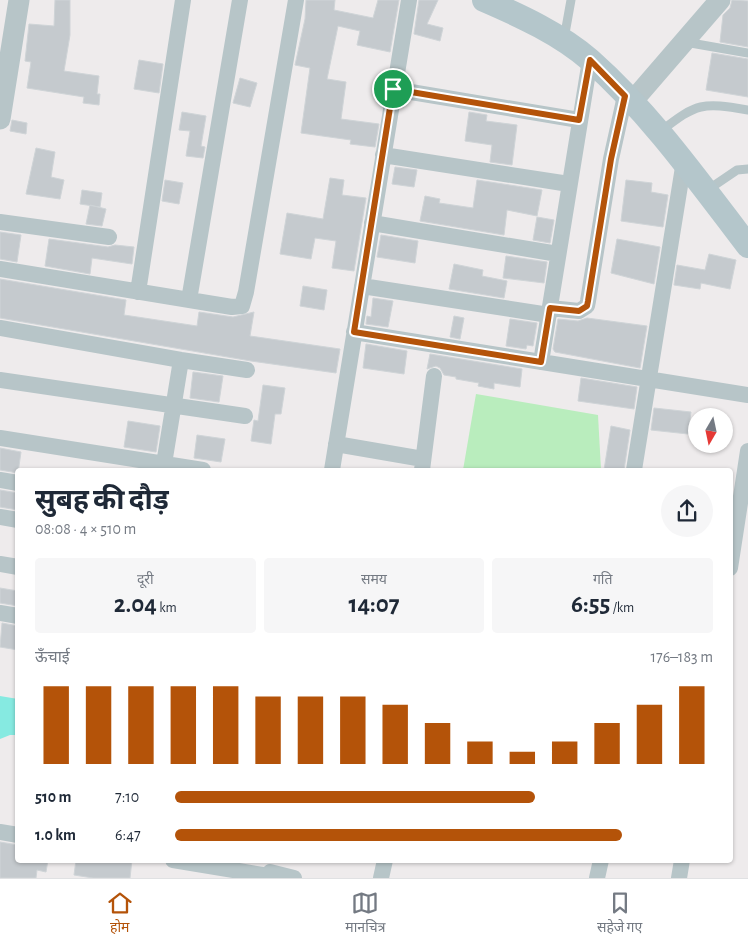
<!DOCTYPE html>
<html lang="hi">
<meta charset="utf-8">
<style>
:root{--surface:#fff;--page:#f6f6f7;--text:#1f2937;--muted:#747a83;--line:#e0e1e3;--accent:#b45309}
body{margin:0;font-family:"Alegreya Sans","Noto Sans Devanagari",sans-serif;background:var(--page);color:var(--text);height:100vh;display:flex;flex-direction:column;font-size:19px;white-space:nowrap}
*{box-sizing:border-box;margin:0}
p{font-size:16px;color:var(--muted)}
.icon{flex:none;width:28px;height:28px;fill:none;stroke:currentColor;stroke-width:2;stroke-linecap:round;stroke-linejoin:round}
.map{position:relative;flex:1;overflow:hidden}
.sheet{position:absolute;left:15px;top:468px;width:718px;height:395px;display:flex;flex-direction:column;background:var(--surface);border-radius:5px;box-shadow:0 1px 4px #0004}
.sheet>*{flex:none}
.needle{width:32px;rotate:189deg}
.controls{position:absolute;left:688px;top:408px;display:grid;gap:10px}
.controls a{display:grid;place-items:center;width:45px;height:45px;border-radius:50%;background:var(--surface);box-shadow:0 1px 4px #0004;font-size:25px}
.pin{position:absolute;display:grid;place-items:center;width:42px;height:42px;color:#fff;margin:-21px;border:2px solid #fff;border-radius:50%;box-shadow:0 1px 5px #0007}
.round{display:grid;place-items:center;flex:none;width:52px;height:52px;border-radius:26px;background:var(--page)}
.overview{display:flex;align-items:center;justify-content:space-between;height:85px;padding:0 20px}
h1{font-size:28px;font-weight:700;line-height:38px}
.metrics{display:grid;grid-template-columns:repeat(3,1fr);gap:8px;height:85px;padding:5px 20px}
.metrics div{display:grid;align-content:center;border-radius:5px;background:var(--page);text-align:center}
.metrics b{font-size:25px;font-weight:700}
.metrics small{font-size:14px;font-weight:400}
.metrics p{font-size:14px}
.chart{height:140px;padding:10px 20px}
.chart p{display:flex;justify-content:space-between}
.chart svg{width:100%;height:90px;margin-top:5px;stroke:var(--accent);stroke-width:6}
ul{padding:0 20px;list-style:none;font-size:16px}
li{display:grid;grid-template-columns:80px 60px 1fr;align-items:center;height:38px}
li i{height:12px;border-radius:6px;background:var(--accent)}
.dock{display:flex;justify-content:space-around;align-items:center;height:70px;border-top:1px solid var(--line);background:var(--surface);font-size:14px;color:var(--muted)}
.dock a{display:grid;justify-items:center;gap:2px}
.dock .on{color:var(--accent)}
.map>svg:first-child{display:block}
.green{fill:#b9edbd}
.water{fill:#86eae1}
.building{fill:#c5cace;stroke:#cfd4d7}
.lines{fill:none;stroke-linecap:round;stroke-linejoin:round}
.service{stroke:#b7c5c8;stroke-width:9}
.minor{stroke:#b7c5c8;stroke-width:16}
.tertiary{stroke:#b7c5c8;stroke-width:21}
.secondary{stroke:#b4c6cb;stroke-width:24}
.route-casing{stroke:#fff;stroke-width:10}
.route{stroke:#b45309;stroke-width:6}
</style>
<div class="map">
<svg width="748" height="878" viewBox="0 0 748 878">
<rect width="100%" height="100%" fill="#eeebec"/>
<path class="green" d="M476 394 598 415 601 470H463Z"/>
<path class="water" d="M0 696 18 699 17 735H10L0 739Z"/>
<path class="building" d="M55 0H70V35L64 71 99 76 97 94H100L99 105 83 103 84 97 27 88 31 62 25 61 29 24 54 26Z
M306 0H335L334 10 373 18 378 0H399L390 52 357 45 360 31 338 26 327 79 346 82 341 119 379 124 375 147 350 144 351 140 301 133 310 68 295 65 305 19Z
M419 0H438L427 24 443 28 440 41 414 34Z
M732 0 748 1V47L720 42 723 15 730 8Z
M712 53 748 59V97L706 90Z
M139 60 163 64 159 93 134 89Z
M240 78 257 83 250 107 233 103Z
M182 112 206 116 201 146 205 147 203 158 186 156 190 131 179 130Z
M469 112 487 115 486 121 517 125 512 165 490 162 492 145 465 141Z
M12 120 27 123 26 134 10 131Z
M36 148 55 152 51 177 64 180 60 199 26 194Z
M395 167 417 170 414 187 392 184Z
M330 178 344 180 342 195 366 198 354 271 332 268 336 241 315 238 311 259 280 254 287 213 323 219Z
M165 180 183 183 179 204 162 201Z
M477 180 542 190 537 216 507 210 504 235 420 221 425 196 440 199 439 203 473 208Z
M626 180 652 183 651 192 668 195 663 227 621 221Z
M82 190 102 193 100 207 80 204Z
M90 205 106 209 102 226 86 224Z
M537 217 554 220 550 243 533 240Z
M0 232 21 235 17 262 0 259Z
M381 235 418 241 415 263 377 257Z
M49 239 108 247 115 245 134 247 132 264 92 258 90 274 45 266Z
M617 239 660 247 654 284 611 273Z
M709 254 736 260 730 289 701 283 700 289 674 285 677 265 705 270Z
M506 256 547 262 544 283 503 278Z
M454 264 483 270 482 276 507 281 504 298 449 289Z
M0 279 126 300 124 315 197 326 199 312 233 317 254 312 250 336 340 349 336 373 251 361 0 318Z
M303 286 327 290 324 310 300 306Z
M373 298 393 301 388 327 366 324 367 316 371 317Z
M454 316 464 318 460 339 450 337Z
M587 318 647 326 640 368 555 352 553 349 558 319 578 321Z
M510 319 537 323 533 346 527 345 526 349 506 346Z
M366 344 407 351 404 374 363 368Z
M430 354 522 369 520 387 494 383V389L478 386 479 383 456 379V377L444 375 440 368 436 366 427 369Z
M193 372 223 376 219 402 190 398Z
M581 378 637 387 634 409 578 401Z
M263 385 285 388 281 414H275L271 444 251 441 254 420 258 421Z
M654 408 691 412 688 434 651 430Z
M128 421 160 426 156 452 124 447Z
M611 426 630 430 624 470H604Z
M197 435 225 439 221 462 194 458Z
M0 448 21 452 18 473 0 470Z
M0 490 18 493V510L0 507Z
M0 588 18 591V606L0 603Z
M2 623 18 626V650L0 647Z
M0 842 18 845V860H48L46 872 37 870 36 878H0Z
M76 860H132L130 878H93L74 875Z"/>
<g class="lines">
<path class="service" d="M564 39 571 0
M685 42 748 53
M661 131C697 103 702 102 748 110
M706 191 737 170 748 169"/>
<path class="minor" d="M393 89 579 120
M383 155 569 184
M0 222 109 237
M372 223 558 254
M0 269 232 307 242 306 246 292 296 0
M362 286 549 315
M138 292 183 0
M189 300 240 0
M550 308 579 311 587 306 588 301 611 159 625 96
M0 328 181 360 247 370
M354 332 748 395
M541 362 590 60
M0 380 245 416
M0 438 203 470
M336 444 423 459
M163 470 181 360
M332 470 409 0
M422 470 434 376
M634 470 684 161
M0 480 18 483
M0 517 18 520
M0 564 18 567
M730 568 748 451
M0 613 18 616
M0 832 18 835
M173 860 269 876
M270 872 294 878
M381 878 385 860
M597 878 601 860
M679 878 682 860"/>
<path class="tertiary" d="M631 103 720 0
M0 119 19 0"/>
<path class="secondary" d="M484 0C521 16 560 34 590 60 651 114 699 182 748 246"/>
</g>
<g class="lines">
<defs>
<path id="route" d="M590 60 625 96 611 159 588 301 587 306 579 311 550 308 541 362 354 332 393 89 579 120Z"/>
</defs>
<use href="#route" class="route-casing"/>
<use href="#route" class="route"/>
</g>
</svg>
<div class="controls">
<a><svg class="needle" viewBox="-14 -14 28 28"><path d="M0-13l5 13h-10z" fill="#e53935"/><path d="M0 13l5-13h-10z" fill="#747a83"/></svg></a>
</div>
<div class="pin" style="left:393px;top:89px;background:#1e9e55"><svg class="icon" aria-label="arrive" viewBox="0 0 24 24"><path d="M6 21V4h12l-3 4 3 4H6"/></svg></div>
<section class="sheet">
<div class="overview"><div><h1>सुबह की दौड़</h1><p>08:08 · 4 × 510 m</p></div><a class="round"><svg class="icon" aria-label="share" viewBox="0 0 24 24"><path d="M12 15V3M7 8l5-5 5 5M5 13v7h14v-7"/></svg></a></div>
<div class="metrics">
<div><p>दूरी</p><b>2.04<small> km</small></b></div>
<div><p>समय</p><b>14:07</b></div>
<div><p>गति</p><b>6:55<small> /km</small></b></div>
</div>
<div class="chart"><p><span>ऊँचाई</span>176–183 m</p>
<svg viewBox="0 0 160 44" preserveAspectRatio="none"><path d="M5 44V6M15 44V6M25 44V6M35 44V6M45 44V6M55 44V11M65 44V11M75 44V11M85 44V15M95 44V24M105 44V33M115 44V38M125 44V33M135 44V24M145 44V15M155 44V6"/></svg>
</div>
<ul>
<li><b>510 m</b>7:10<i style="width:67%"></i></li>
<li><b>1.0 km</b>6:47<i style="width:83%"></i></li>
</ul>
</section>
</div>
<nav class="dock">
<a class="on"><svg class="icon" aria-label="home" viewBox="0 0 24 24"><path d="M3 11l9-7 9 7M6 9v11h12V9"/></svg>होम</a>
<a><svg class="icon" aria-label="map" viewBox="0 0 24 24"><path d="M3 6l6-2 6 2 6-2v14l-6 2-6-2-6 2zM9 4v14M15 6v14"/></svg>मानचित्र</a>
<a><svg class="icon" aria-label="saved" viewBox="0 0 24 24"><path d="M7 4h10v16l-5-4-5 4z"/></svg>सहेजे गए</a>
</nav>
